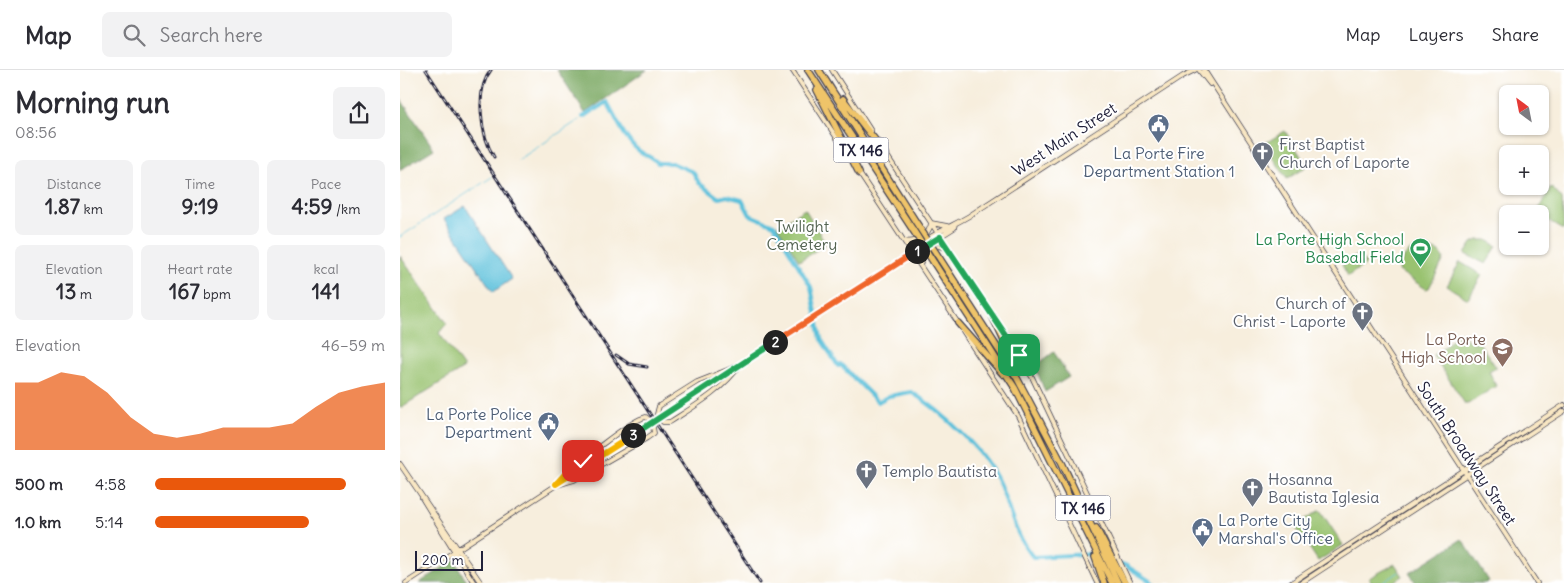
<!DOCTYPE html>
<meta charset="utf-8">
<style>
:root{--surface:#fff;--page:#f2f2f3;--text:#2b2b33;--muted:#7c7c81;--line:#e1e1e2;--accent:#ea580c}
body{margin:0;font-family:Delius,sans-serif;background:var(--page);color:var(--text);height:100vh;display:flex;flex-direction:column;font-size:19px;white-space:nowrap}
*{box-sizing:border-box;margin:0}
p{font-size:16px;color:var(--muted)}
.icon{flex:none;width:28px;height:28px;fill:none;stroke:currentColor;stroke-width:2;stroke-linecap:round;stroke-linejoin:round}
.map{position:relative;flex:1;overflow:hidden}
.sheet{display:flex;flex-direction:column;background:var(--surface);width:400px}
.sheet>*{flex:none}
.needle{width:32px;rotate:328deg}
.tools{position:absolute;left:1099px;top:15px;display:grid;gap:10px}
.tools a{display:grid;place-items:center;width:50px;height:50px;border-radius:8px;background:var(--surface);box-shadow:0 1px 4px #0004;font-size:25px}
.scale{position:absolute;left:15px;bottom:12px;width:68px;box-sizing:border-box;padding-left:5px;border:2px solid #22223b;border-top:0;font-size:14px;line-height:18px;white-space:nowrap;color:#22223b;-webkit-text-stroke:4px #fff;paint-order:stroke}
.pin{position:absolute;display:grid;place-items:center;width:42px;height:42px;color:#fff;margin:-21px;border-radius:10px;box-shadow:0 2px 8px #0006}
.km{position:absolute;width:25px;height:25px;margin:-12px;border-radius:50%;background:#222;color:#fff;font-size:14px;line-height:25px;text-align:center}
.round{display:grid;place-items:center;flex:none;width:52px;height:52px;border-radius:8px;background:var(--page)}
.head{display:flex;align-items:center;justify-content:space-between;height:85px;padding:0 15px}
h1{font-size:28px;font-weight:700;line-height:38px}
.stats{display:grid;grid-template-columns:repeat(3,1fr);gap:8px;height:85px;padding:5px 15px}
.stats div{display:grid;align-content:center;border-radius:8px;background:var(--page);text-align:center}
.stats b{font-size:21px;font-weight:700}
.stats small{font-size:14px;font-weight:400}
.stats p{font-size:14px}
.chart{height:140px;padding:10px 15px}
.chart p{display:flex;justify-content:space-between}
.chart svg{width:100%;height:90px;margin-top:5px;fill:var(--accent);opacity:.7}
ul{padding:0 15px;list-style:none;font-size:16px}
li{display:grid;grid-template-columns:80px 60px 1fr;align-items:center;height:38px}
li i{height:12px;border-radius:6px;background:var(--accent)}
header{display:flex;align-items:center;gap:30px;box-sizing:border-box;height:70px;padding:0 25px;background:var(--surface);border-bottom:1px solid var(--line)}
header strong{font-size:24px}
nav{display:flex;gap:28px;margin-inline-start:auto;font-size:18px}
.search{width:350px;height:45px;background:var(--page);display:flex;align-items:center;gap:12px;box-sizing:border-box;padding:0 18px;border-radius:8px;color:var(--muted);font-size:19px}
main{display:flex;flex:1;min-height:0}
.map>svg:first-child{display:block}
.green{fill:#99c26f;stroke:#5e7255}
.forest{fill:#7aa862;stroke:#4e654e}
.water{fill:#5dc1db;stroke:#40728b}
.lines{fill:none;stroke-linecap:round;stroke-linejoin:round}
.stream{stroke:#5dc1db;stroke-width:1}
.river{stroke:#5dc1db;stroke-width:4}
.secondary-casing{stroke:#424153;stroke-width:5.5}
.highway-casing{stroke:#424153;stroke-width:8}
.secondary{stroke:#f9e7c3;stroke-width:4}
.highway{stroke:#efc469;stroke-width:5.5}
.rail-casing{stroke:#22223b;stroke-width:3}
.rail{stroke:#fff;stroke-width:1;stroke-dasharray:4;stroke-linecap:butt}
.secondary-bridge-casing{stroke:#424153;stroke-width:5.5;stroke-linecap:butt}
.highway-bridge-casing{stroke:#424153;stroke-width:8;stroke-linecap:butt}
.secondary-bridge{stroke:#f9e7c3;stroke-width:4}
.highway-bridge{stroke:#efc469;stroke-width:5.5}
.split-1-casing{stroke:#fff;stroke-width:10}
.split-2-casing{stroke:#fff;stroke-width:10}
.split-3-casing{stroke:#fff;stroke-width:10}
.split-4-casing{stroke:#fff;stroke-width:10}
.split-1{stroke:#22a559;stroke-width:6}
.split-2{stroke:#f0652b;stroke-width:6}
.split-3{stroke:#22a559;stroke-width:6}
.split-4{stroke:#f5b400;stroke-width:6}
.labels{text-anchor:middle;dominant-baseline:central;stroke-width:4;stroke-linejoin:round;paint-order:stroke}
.shield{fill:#fff;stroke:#646476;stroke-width:1}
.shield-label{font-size:15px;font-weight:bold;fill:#22223b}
.street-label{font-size:16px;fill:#22223b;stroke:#fff}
.worship-label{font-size:16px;fill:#5b616d;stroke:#fff;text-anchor:start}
.service-label{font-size:16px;fill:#4e5e75;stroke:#fff}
.park-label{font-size:16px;fill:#526250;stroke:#fff}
.leisure-label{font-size:16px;fill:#27864d;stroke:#fff;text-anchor:end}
.education-label{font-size:16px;fill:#785e54;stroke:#fff;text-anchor:end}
</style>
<header>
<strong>Map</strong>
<div class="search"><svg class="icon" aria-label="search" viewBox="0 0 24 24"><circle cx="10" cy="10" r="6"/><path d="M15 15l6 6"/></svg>Search here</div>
<nav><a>Map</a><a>Layers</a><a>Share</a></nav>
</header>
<main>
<section class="sheet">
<div class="head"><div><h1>Morning run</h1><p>08:56</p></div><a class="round"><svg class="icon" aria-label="share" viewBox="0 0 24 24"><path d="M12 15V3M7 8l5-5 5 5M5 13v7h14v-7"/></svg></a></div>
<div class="stats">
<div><p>Distance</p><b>1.87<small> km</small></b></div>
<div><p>Time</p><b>9:19</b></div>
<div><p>Pace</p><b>4:59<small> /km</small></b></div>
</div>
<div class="stats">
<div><p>Elevation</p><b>13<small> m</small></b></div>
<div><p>Heart rate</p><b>167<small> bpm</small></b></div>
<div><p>kcal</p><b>141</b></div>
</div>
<div class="chart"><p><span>Elevation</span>46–59 m</p>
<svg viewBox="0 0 160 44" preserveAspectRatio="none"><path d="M0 44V11L10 11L20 6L30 8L40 16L50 28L60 36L70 38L80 36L90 33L100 33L110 33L120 31L130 23L140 16L150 13L160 11V44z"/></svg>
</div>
<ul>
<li><b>500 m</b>4:58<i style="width:83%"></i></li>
<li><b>1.0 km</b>5:14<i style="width:67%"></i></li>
</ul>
</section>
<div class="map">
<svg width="1164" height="513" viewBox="0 0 1164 513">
<rect width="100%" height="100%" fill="#fff"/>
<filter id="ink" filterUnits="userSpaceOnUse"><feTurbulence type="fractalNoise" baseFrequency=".02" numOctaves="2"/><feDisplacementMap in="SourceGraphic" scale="10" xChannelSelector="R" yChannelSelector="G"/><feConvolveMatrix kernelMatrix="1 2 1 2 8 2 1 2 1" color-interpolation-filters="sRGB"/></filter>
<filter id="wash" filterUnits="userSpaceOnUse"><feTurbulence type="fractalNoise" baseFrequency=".0096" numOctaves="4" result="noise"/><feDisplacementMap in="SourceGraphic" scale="20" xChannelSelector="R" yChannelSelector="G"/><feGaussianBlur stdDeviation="1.12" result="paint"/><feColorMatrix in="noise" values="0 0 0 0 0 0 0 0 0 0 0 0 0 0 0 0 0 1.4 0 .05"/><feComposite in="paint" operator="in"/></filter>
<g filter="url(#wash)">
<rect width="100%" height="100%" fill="#f7eedd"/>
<path class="green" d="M885 61 907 96 887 109 864 74Z
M1151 117 1162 129 1164 160 1140 146V144H1136Z
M405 139 426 174 399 191 377 156Z
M1078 170H1087L1097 176 1086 194 1065 184 1072 173Z
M1023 176 1039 182 1044 189 1029 218 1026 219 999 201C1001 186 1009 180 1023 176Z
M959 184 966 194 948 206 942 195Z
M0 186 47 253 39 263 64 298 0 338Z
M1060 192 1082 205 1068 229 1047 216Z
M1062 262 1068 271 1071 269 1074 273 1078 271 1096 297 1089 301 1096 316 1068 334H1065L1033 285C1044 279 1051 269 1062 262Z
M920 440 943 475 918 491 895 456Z
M995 494 1003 506 992 513H972L969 508Z"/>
<path class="forest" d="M157 0H247L185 43Z
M0 28 34 79 0 100Z
M654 282 669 307 645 322 635 296Z
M1062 469 1089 511 1085 513H1016L1009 503Z
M55 490 67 513H19Z"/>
<path class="water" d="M65 136 112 209 93 222 44 149Z"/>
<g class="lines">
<path class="stream" d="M118 90 179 50
M0 167 92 107
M983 513 999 502"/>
<path class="river" d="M183 47 207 32C216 47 224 69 238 80 244 85 252 87 258 93H272L293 102 299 113 319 128 327 126 342 130 350 145 374 155 411 217 421 269 438 296 441 295 478 332 489 326 511 322C541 340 586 382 600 415 610 440 615 466 633 487L690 484 696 487
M714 495H725L753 513"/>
</g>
</g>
<g filter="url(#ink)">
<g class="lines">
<defs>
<path id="secondary" d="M392 0 446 82
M432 0 471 61
M799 0 810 14
M804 0 1137 513
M486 84 594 249
M459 103 558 253
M505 171C516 174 530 164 531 153L547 156
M512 183C525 166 551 157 569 146L783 6 795 0
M520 195 523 186 538 176 547 178
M600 257 632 307 730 513
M563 262 618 346 697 513
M340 295C323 320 295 336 270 352H263L257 344 259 336 297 312Z
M265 344 519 180 554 158 555 154
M0 394 81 513
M157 415 174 410 247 368 254 363 252 352 246 347C230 350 171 398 160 411
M22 428 74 513
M6 513 244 358
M891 513 1164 335
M901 513 1164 341"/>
<path id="highway" d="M408 0 513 160
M419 0 519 157
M417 20 459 103
M443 29 486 84
M540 189 617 308 662 393 718 513
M534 193 615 318 712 513
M593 247 612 288 616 303
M558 253 603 304
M696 458 725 513
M695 487 704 513"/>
</defs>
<use href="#secondary" class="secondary-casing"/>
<use href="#highway" class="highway-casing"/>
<use href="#secondary" class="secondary"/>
<use href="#highway" class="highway"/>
<defs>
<path id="rail" d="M26 0 360 513
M91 0C74 21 81 66 94 87
M216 285 229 294 247 297"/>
</defs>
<use href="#rail" class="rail-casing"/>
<use href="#rail" class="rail"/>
<defs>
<path id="secondary-bridge" d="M244 358 265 344"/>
<path id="highway-bridge" d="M519 157 540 189
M513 160 534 193"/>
</defs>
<use href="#secondary-bridge" class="secondary-bridge-casing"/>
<use href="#highway-bridge" class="highway-bridge-casing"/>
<use href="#secondary-bridge" class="secondary-bridge"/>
<use href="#highway-bridge" class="highway-bridge"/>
</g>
</g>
<g class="lines" filter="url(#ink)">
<defs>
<path id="split-1" d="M517 181 540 167 619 285"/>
<path id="split-2" d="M375 272 517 181"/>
<path id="split-3" d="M233 365 375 272"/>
<path id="split-4" d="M183 391 165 404 156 414 233 365"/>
</defs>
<use href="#split-1" class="split-1-casing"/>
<use href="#split-2" class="split-2-casing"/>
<use href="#split-3" class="split-3-casing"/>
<use href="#split-4" class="split-4-casing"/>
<use href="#split-1" class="split-1"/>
<use href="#split-2" class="split-2"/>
<use href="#split-3" class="split-3"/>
<use href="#split-4" class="split-4"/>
</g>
<defs>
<symbol id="civic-pin" viewBox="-11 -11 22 30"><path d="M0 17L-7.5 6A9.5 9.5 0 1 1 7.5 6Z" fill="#5c6f8a" stroke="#fff"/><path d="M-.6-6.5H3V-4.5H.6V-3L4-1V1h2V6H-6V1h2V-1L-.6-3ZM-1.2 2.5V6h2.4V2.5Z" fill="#fff"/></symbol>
<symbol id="church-pin" viewBox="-11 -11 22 30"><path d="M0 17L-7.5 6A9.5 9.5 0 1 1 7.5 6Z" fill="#6b7280" stroke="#fff"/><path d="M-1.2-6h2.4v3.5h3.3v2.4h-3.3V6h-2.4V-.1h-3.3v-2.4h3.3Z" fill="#fff"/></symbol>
<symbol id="stadium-pin" viewBox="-11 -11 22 30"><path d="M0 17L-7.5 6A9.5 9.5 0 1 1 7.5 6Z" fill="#2e9e5b" stroke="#fff"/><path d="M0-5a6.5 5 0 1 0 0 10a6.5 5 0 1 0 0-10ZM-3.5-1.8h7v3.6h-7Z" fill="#fff"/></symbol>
<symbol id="school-pin" viewBox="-11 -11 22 30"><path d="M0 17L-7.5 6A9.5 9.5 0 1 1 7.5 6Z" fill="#8d6e63" stroke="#fff"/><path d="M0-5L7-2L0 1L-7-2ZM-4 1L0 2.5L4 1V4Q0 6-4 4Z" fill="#fff"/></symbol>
</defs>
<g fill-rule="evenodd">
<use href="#civic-pin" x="746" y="42" width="25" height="34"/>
<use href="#church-pin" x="850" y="70" width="25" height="34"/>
<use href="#stadium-pin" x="1008" y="166" width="25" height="34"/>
<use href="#church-pin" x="950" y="230" width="25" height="34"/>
<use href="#school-pin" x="1090" y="266" width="25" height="34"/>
<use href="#civic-pin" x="136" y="340" width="25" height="34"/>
<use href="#church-pin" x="454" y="388" width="25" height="34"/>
<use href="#church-pin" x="840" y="406" width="25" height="34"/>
<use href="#civic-pin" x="790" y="446" width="25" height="34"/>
</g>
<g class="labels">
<g class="shield">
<rect x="433.5" y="67.5" width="55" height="25" rx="4"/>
<rect x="655.5" y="425.5" width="55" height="25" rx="4"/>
</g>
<g class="shield-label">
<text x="461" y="80">TX 146</text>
<text x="683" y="438">TX 146</text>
</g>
<g class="street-label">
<text transform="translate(664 69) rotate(-33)">West Main Street</text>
<text transform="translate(1067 383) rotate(57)">South Broadway Street</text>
</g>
<g class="worship-label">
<text x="879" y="74">First Baptist<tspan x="879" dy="18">Church of Laporte</tspan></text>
<text x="946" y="233" text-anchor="end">Church of<tspan x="946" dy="18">Christ - Laporte</tspan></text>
<text x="482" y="401">Templo Bautista</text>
<text x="868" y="409">Hosanna<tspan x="868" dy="18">Bautista Iglesia</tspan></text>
</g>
<g class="service-label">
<text x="759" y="83">La Porte Fire<tspan x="759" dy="18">Department Station 1</tspan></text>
<text x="132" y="344" text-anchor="end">La Porte Police<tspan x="132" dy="18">Department</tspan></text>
<text x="818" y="450" text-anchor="start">La Porte City<tspan x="818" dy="18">Marshal's Office</tspan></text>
</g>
<g class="park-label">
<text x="402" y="156">Twilight<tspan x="402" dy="18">Cemetery</tspan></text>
</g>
<g class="leisure-label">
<text x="1004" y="169">La Porte High School<tspan x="1004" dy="18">Baseball Field</tspan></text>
</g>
<g class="education-label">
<text x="1086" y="269">La Porte<tspan x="1086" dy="18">High School</tspan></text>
</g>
</g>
</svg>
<div class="tools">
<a><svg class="needle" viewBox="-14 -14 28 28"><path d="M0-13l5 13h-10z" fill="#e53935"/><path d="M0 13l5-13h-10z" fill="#7c7c81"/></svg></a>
<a>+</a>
<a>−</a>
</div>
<div class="scale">200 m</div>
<div class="pin" style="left:619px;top:285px;background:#1e9e55"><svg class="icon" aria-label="arrive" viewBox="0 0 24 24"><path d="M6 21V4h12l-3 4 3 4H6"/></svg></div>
<div class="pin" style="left:183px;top:391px;background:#d93025"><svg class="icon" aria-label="check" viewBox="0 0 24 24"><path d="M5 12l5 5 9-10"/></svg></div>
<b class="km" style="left:517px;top:181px">1</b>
<b class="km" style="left:375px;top:272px">2</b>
<b class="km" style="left:233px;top:365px">3</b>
</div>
</main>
